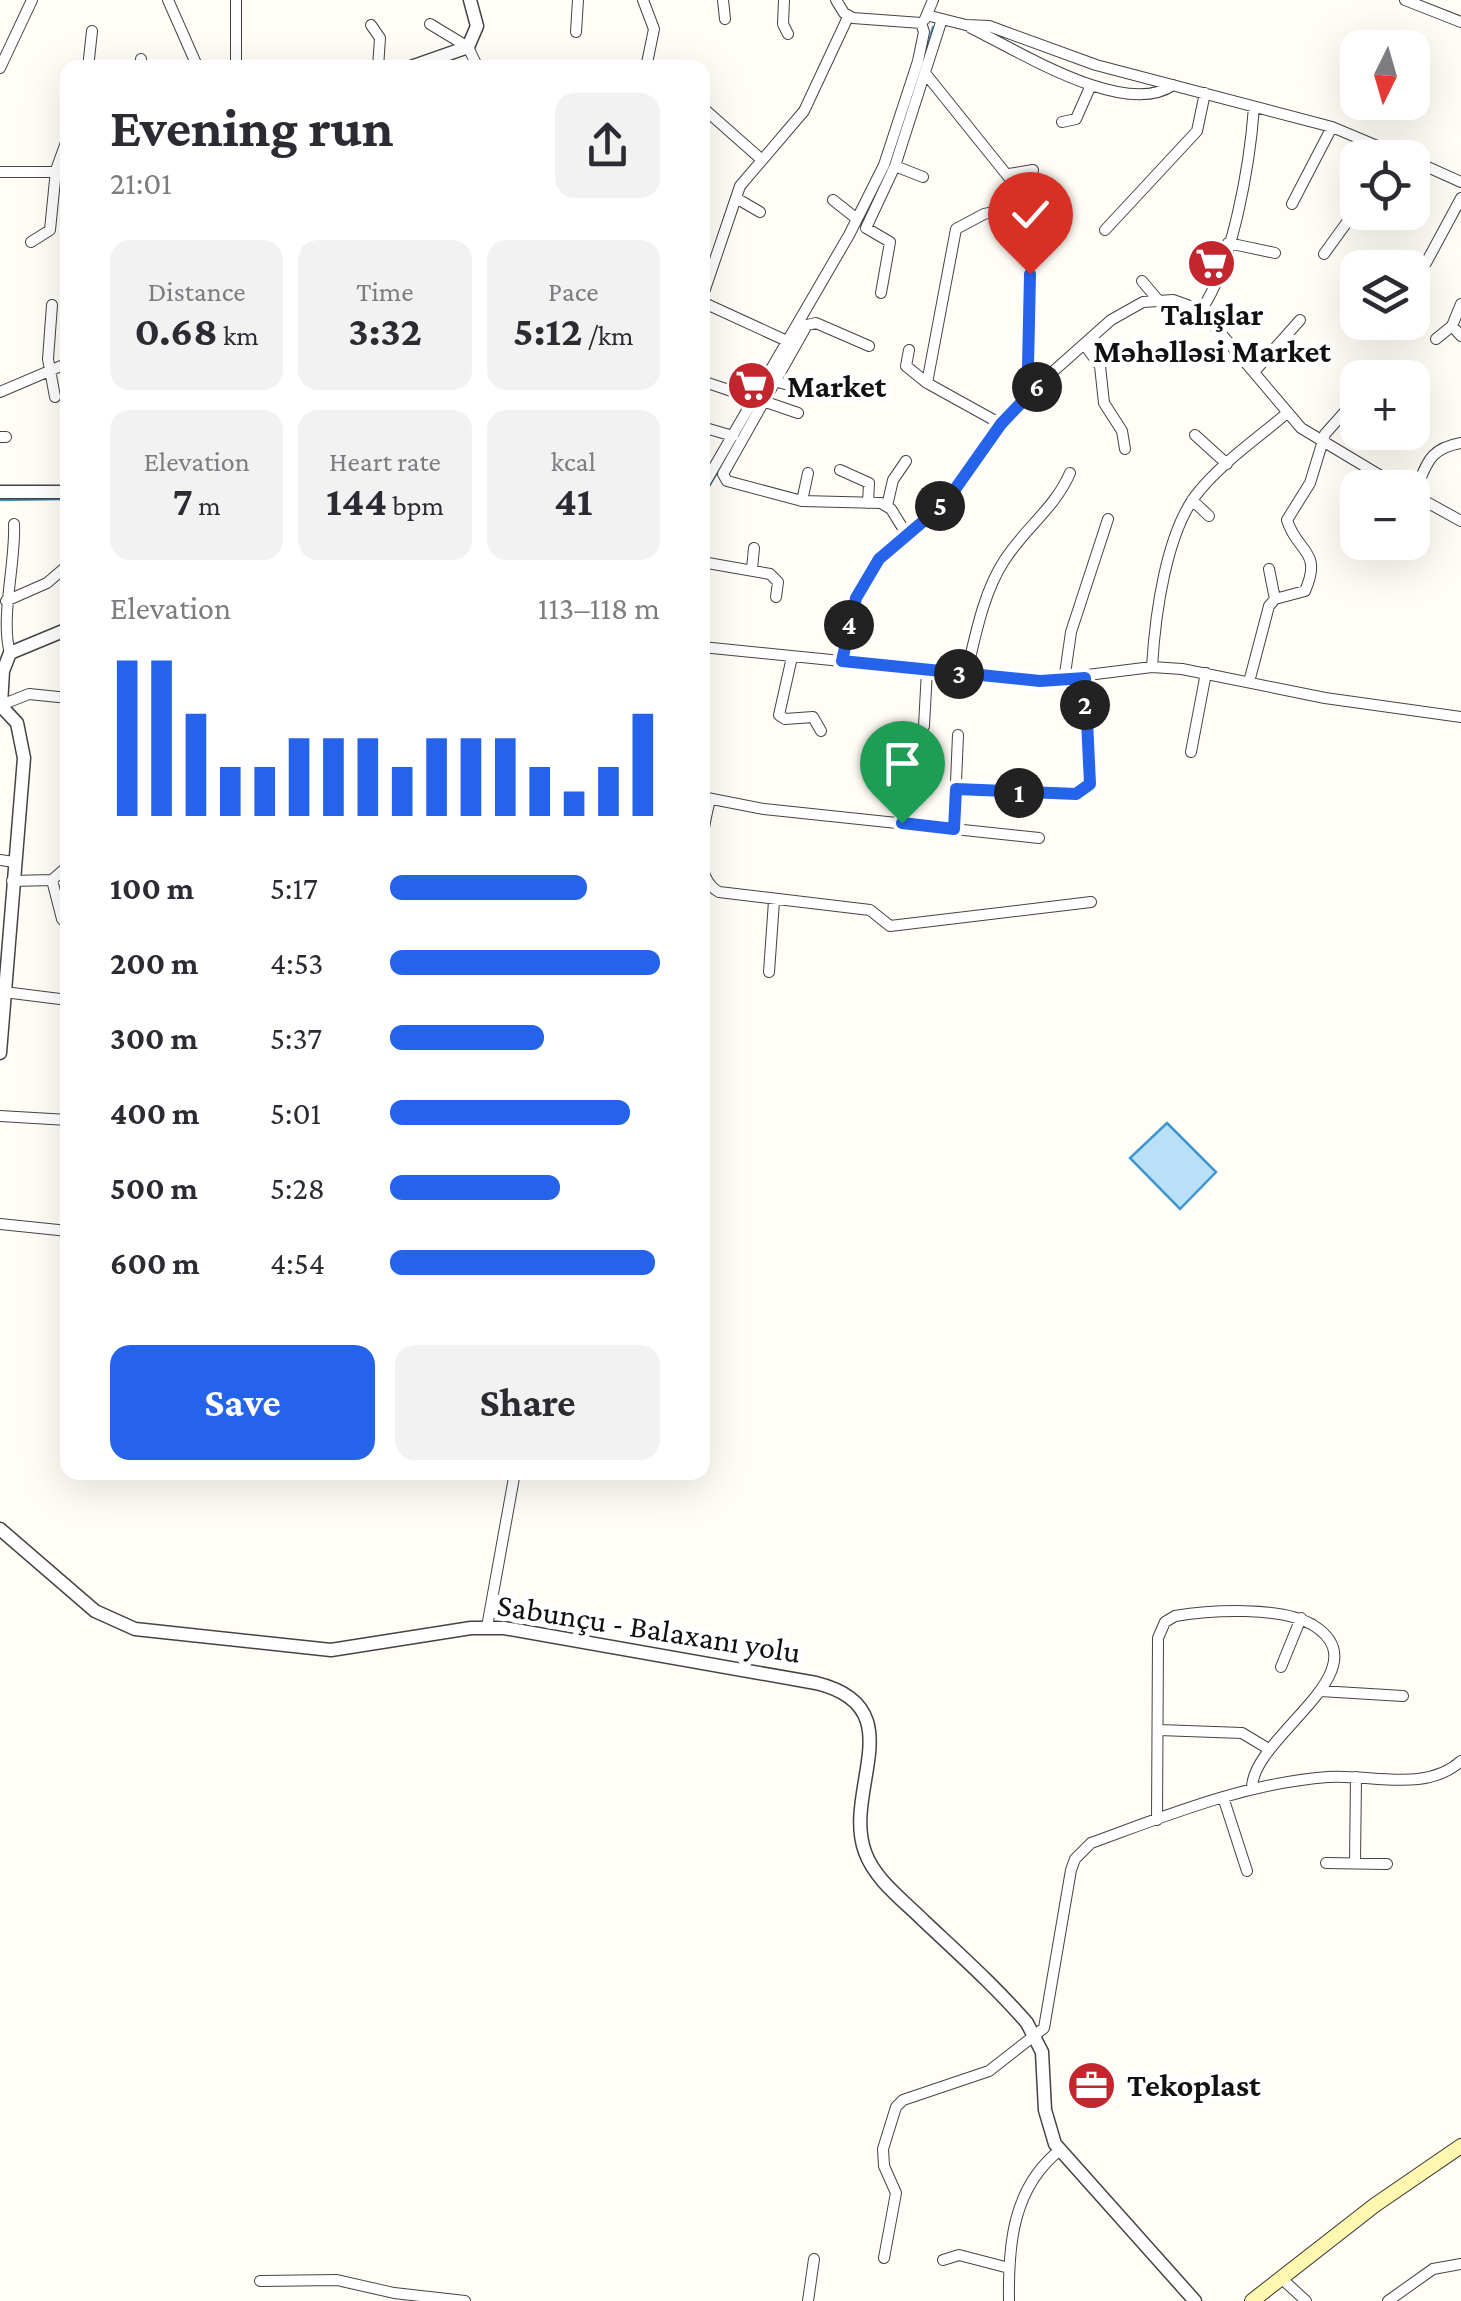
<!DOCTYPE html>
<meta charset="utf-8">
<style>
:root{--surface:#fff;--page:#f2f2f3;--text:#2b2b33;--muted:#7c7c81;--accent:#2563eb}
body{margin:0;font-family:"Crimson Pro",serif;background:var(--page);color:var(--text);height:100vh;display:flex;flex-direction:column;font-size:38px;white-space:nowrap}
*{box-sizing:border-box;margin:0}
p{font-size:32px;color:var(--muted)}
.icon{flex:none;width:55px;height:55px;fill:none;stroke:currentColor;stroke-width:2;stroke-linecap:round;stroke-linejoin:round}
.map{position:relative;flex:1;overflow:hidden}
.details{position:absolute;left:60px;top:60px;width:650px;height:1420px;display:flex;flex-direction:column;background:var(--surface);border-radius:20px;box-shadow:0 10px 40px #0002}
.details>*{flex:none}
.needle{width:65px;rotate:185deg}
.tools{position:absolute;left:1340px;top:30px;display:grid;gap:20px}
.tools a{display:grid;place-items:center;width:90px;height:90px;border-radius:20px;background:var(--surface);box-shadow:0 10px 40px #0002;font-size:50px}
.pin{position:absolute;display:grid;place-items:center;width:85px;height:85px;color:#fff;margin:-102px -42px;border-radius:50% 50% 50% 0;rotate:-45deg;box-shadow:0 0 10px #0007}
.pin .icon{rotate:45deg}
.km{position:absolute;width:50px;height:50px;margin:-25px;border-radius:50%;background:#222;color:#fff;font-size:28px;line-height:50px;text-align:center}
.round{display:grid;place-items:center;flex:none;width:105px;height:105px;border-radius:20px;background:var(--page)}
.summary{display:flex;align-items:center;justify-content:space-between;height:170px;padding:0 50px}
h1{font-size:55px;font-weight:700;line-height:75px}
.metrics{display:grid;grid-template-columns:repeat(3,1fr);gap:15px;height:170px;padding:10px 50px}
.metrics div{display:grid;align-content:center;border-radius:20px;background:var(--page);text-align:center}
.metrics b{font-size:42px;font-weight:700}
.metrics small{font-size:28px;font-weight:400}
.metrics p{font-size:28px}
.chart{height:280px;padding:20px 50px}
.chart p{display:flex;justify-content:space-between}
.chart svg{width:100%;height:180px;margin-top:10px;stroke:var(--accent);stroke-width:6}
.action{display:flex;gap:20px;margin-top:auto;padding:20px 50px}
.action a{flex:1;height:115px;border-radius:20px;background:var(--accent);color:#fff;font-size:40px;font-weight:700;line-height:115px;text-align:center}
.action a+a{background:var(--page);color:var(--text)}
ul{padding:0 50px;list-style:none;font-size:32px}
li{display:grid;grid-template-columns:160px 120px 1fr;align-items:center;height:75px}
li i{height:25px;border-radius:12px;background:var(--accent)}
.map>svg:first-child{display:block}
.water{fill:#b9e0f7;stroke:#3f96cf;stroke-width:2.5}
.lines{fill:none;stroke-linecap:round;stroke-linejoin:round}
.stream{stroke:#3f96cf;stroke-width:2.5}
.minor-casing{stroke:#444;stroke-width:12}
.tertiary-casing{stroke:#444;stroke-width:15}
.secondary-casing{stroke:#333;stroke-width:16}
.minor{stroke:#fff;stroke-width:10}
.tertiary{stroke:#fff;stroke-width:12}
.secondary{stroke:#fff6b0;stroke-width:14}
.route-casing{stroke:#fff;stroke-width:20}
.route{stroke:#2563eb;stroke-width:12}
.labels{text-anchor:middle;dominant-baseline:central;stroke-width:10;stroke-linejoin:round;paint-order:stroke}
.poi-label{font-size:32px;font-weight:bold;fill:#111;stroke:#fff;text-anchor:start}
.street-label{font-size:32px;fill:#111;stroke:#fff}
</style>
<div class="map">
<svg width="1461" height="2301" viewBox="0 0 1461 2301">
<rect width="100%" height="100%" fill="#fffdf5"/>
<path class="water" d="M1167 1123 1216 1172 1180 1209 1130 1158Z"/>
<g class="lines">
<path class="stream" d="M925 57 933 27
M864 215 892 160
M702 498 754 409
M0 500 67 499"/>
<defs>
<path id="minor" d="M168 0 198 68
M643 0 654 29 646 68
M723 0 725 19
M784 0 783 24 788 34
M836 0 844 13 853 18 921 23
M1405 0 1461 22
M930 16 966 25 989 26 1096 65 1332 127 1406 158
M925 19 933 0
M430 24 468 47 478 68
M371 25 380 38 378 68
M971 28C1019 51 1125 119 1173 85
M576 32 578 0
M0 68 32 0
M88 68 92 31
M141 68V59
M236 68V0
M302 68H314
M925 73 1015 185 1029 251 1028 366 1039 384
M702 107 762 160
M1062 122 1076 119 1091 85
M1412 160 1461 182
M895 166 923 177
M0 172H68
M1009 174 1033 170
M736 198 760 212
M833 200 857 219
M1292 204 1332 127
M1105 230 1197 131 1205 93
M31 242 50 230 56 170 68 137
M1228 243 1275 253
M1324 254 1358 207
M1426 263 1461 198
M1142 281 1158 300
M881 293 890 242 866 228 895 166 942 19
M702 298 740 186 804 111 848 17
M702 302 787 341
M1461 304 1452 326 1461 336
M52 305 48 359 55 397
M1201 310C1233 265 1250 163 1254 107
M1436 339 1452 326
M1084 344 1100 366 1104 403 1122 431 1125 449
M869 346 816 323 807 325 723 474 727 481 802 501 881 503 891 509 907 535
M909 350 906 366 927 383
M1254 372 1300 320
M702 381 755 399
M774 381 826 395
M0 392 68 363
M763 401 798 413
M1001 424 927 383 956 229 984 214 1021 206
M702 427 733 436
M1195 435 1227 464
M0 437H6
M840 470 869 483 868 503
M702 488 849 235 884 165 918 61 924 32 921 23
M1412 494 1461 521
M1414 494C1427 465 1427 449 1461 443
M1192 500 1209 516
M802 501 808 473
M887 506 893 480 906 461
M702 562 770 574 778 582 776 597
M752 569 754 548
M1269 569 1275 599
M6 601 47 583 68 565
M702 647 1039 681 1152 667 1182 669 1325 698 1461 717
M10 653C0 619 16 561 14 524
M792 657 779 715 785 719 813 717 821 731
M842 661 855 598 879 559 945 501 1001 424 1039 384 1111 320 1143 302 1173 300 1201 310 1301 428 1401 488
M1152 667C1155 616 1166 529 1200 490 1224 461 1258 438 1287 413
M966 675C975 638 983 593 1004 561 1024 529 1055 508 1070 473
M1064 681 1071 632 1108 519
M1249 682 1269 606 1275 599 1305 591C1323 550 1297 553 1287 520L1310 483 1325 434 1358 397
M1 705 29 694 68 698
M924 726 927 670
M1191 752 1206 673
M956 789 1029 794 1084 791 1090 777 1085 678
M702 797 764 809 1039 838
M710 799C704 826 690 876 719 892L870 910 890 926 1091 902
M954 829 958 735
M0 860 14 862
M52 880 62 919 68 925
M12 881 52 880 68 866
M769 972 774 901
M4 992 68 1000
M0 1116 68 1120
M0 1224 68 1231
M487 1627 515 1472
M1281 1667 1301 1618
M1320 1691 1403 1696
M1159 1730 1242 1733 1267 1748
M1223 1797 1247 1871
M1157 1820 1158 1638 1165 1622 1175 1616C1211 1610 1281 1606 1313 1625 1385 1670 1252 1736 1252 1788
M1326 1863 1387 1864
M1355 1863 1356 1777
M884 2258 896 2193 884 2166 883 2149 896 2107 903 2100 989 2071 1044 2028 1071 1870 1075 1859 1091 1843C1168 1815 1246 1783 1328 1777 1371 1774 1426 1793 1461 1761
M943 2260 959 2255 1009 2268
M1281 2278 1306 2301
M260 2281 337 2280 394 2293 465 2301
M808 2301 814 2259
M1009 2301C1008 2244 1013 2187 1060 2150
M1388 2301 1433 2269 1461 2264"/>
<path id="tertiary" d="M408 68 468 47 477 26 470 0
M0 492H68
M0 705 17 723 24 758 0 1053
M1 705 3 671 10 653 68 629
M0 1529 95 1611 135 1629 331 1650 471 1628H504L816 1683C915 1707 842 1790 865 1852 875 1880 903 1900 924 1921 959 1954 996 1987 1027 2023L1042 2052 1045 2110 1055 2144 1195 2301"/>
<path id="secondary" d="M1252 2301 1375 2205 1461 2146"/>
</defs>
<use href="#minor" class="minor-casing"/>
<use href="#tertiary" class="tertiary-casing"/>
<use href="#secondary" class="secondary-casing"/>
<use href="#minor" class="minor"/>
<use href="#tertiary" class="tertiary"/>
<use href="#secondary" class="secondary"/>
</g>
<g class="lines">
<defs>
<path id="route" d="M902 823 954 829 956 789 1076 794 1090 784 1085 678 1040 681 842 661 856 598 879 559 946 502 1001 424 1039 384 1028 366 1030 274"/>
</defs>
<use href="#route" class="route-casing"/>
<use href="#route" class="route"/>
</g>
<defs>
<symbol id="supermarket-disc" viewBox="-11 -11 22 22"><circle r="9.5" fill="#c4262e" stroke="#fff"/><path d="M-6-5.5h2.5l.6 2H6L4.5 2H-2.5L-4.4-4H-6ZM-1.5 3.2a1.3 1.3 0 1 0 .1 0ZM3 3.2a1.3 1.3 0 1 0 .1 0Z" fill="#fff"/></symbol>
<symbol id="office-disc" viewBox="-11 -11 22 22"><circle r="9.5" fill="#c4262e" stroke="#fff"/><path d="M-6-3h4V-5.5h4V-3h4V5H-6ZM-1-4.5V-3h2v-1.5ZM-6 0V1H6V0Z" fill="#fff"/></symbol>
</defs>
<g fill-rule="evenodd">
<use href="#supermarket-disc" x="1184" y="236" width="55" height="55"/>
<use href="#supermarket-disc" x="724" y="358" width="55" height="55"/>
<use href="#office-disc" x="1064" y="2058" width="55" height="55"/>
</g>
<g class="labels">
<g class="poi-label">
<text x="1212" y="314" text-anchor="middle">Talışlar<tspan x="1212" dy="37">Məhəlləsi Market</tspan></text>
<text x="787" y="386">Market</text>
<text x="1127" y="2085">Tekoplast</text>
</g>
<g class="street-label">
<text transform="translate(649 1628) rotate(9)">Sabunçu - Balaxanı yolu</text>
</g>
</g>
</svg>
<div class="tools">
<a><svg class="needle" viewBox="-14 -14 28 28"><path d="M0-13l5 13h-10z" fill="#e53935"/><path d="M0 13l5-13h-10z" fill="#7c7c81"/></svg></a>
<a><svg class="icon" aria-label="locate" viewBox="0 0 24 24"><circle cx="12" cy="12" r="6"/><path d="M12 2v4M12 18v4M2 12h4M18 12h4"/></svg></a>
<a><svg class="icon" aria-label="layers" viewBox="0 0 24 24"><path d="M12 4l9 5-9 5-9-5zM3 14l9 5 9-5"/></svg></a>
<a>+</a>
<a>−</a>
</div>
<div class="pin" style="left:902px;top:823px;background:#1e9e55"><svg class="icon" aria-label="arrive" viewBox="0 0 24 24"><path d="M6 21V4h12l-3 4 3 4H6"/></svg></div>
<div class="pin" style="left:1030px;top:274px;background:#d93025"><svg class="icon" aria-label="check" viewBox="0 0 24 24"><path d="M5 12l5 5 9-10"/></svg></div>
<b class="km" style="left:1019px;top:793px">1</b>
<b class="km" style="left:1085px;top:705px">2</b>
<b class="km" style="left:959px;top:674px">3</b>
<b class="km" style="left:849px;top:625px">4</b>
<b class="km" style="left:940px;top:506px">5</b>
<b class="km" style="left:1037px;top:387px">6</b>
<section class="details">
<div class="summary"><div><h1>Evening run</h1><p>21:01</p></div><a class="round"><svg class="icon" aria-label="share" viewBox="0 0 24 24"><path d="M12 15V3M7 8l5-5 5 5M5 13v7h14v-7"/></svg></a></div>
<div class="metrics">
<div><p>Distance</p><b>0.68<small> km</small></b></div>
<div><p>Time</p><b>3:32</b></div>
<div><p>Pace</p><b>5:12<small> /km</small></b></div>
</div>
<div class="metrics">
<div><p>Elevation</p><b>7<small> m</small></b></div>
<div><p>Heart rate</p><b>144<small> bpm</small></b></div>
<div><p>kcal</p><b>41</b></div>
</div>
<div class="chart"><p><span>Elevation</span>113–118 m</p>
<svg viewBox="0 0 160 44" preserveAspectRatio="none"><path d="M5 44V6M15 44V6M25 44V19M35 44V32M45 44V32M55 44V25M65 44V25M75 44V25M85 44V32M95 44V25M105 44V25M115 44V25M125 44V32M135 44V38M145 44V32M155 44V19"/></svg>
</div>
<ul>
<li><b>100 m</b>5:17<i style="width:73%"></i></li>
<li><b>200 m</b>4:53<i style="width:100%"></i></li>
<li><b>300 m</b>5:37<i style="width:57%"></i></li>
<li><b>400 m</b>5:01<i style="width:89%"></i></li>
<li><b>500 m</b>5:28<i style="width:63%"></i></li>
<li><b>600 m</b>4:54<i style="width:98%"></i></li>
</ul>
<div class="action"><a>Save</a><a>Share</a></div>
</section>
</div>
